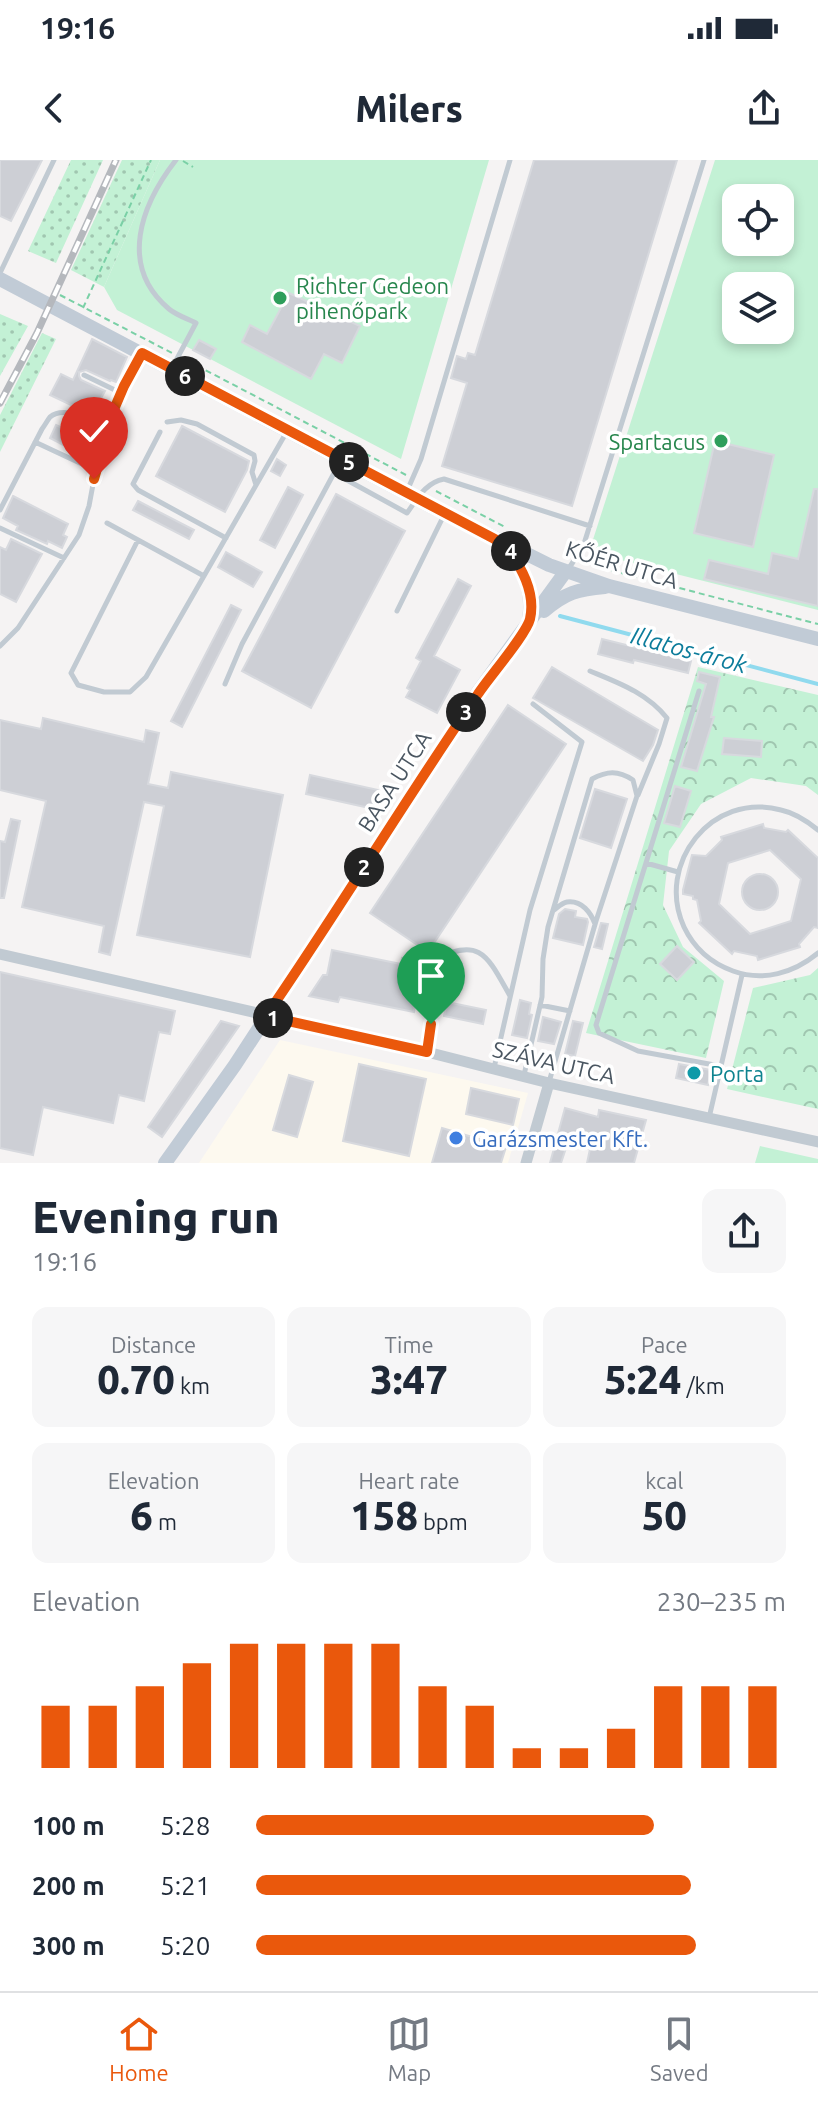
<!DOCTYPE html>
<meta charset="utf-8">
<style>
:root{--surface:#fff;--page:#f6f6f7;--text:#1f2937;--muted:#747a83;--line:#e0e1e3;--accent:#ea580c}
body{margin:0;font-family:Ubuntu,sans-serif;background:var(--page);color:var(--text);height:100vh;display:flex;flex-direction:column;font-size:30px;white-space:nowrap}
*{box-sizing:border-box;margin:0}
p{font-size:26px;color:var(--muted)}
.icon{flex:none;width:44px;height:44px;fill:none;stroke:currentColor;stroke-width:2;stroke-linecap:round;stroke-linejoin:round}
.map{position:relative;height:1003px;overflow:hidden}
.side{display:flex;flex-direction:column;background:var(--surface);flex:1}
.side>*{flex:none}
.tools{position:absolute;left:722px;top:24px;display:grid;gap:16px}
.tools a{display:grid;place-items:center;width:72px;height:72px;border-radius:16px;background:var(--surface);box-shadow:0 4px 12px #0003;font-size:40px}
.pin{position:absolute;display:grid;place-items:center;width:68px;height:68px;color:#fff;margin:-82px -34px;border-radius:50% 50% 50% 0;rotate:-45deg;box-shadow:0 0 8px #0007}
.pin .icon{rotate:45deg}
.km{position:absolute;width:40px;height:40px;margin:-20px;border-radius:50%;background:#222;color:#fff;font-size:22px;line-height:40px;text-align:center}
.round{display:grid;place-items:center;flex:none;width:84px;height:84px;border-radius:16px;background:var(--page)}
.head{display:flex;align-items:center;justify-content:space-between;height:136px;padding:0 32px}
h1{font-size:44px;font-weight:800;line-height:60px}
.stats{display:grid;grid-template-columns:repeat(3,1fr);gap:12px;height:136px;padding:8px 32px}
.stats div{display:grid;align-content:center;border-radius:16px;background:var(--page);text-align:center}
.stats b{font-size:40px;font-weight:800}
.stats small{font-size:22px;font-weight:400}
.stats p{font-size:22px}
.chart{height:224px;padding:16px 32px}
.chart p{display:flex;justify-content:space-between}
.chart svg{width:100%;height:144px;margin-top:8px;stroke:var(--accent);stroke-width:6}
ul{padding:0 32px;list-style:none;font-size:26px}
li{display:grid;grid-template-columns:128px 96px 1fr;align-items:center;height:60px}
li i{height:20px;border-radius:10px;background:var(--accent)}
.status{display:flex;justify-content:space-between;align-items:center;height:56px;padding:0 40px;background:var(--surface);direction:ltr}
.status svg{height:22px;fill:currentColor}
header{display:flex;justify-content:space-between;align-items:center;height:104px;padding:0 32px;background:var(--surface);font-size:36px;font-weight:800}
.tabs{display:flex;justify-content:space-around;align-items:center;height:112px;border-top:2px solid var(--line);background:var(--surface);font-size:22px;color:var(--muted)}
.tabs a{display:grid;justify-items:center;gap:4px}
.tabs .active{color:var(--accent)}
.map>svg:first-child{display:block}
.commercial{fill:#fdf9ef}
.grass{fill:url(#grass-dots)}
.forest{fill:url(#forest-crowns)}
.park{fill:#c3f1d5;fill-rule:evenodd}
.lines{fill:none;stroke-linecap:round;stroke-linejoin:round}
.stream{stroke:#90daee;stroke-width:4}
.building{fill:#cdcfd5;stroke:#d7d9de;stroke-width:2;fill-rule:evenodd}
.path{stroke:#7ad0a6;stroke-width:2;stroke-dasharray:6 4;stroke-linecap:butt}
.lane{stroke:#c1cad2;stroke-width:5}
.street{stroke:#c1cad2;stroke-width:11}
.secondary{stroke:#c1cbd6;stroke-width:14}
.rail-casing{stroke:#b5b8bd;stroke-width:7}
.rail{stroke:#fff;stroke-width:4;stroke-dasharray:12;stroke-linecap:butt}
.route-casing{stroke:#fff;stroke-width:16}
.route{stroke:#ea580c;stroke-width:10}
.leisure-dot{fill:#2e9e5b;stroke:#fff;stroke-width:3}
.culture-dot{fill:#0f9aa8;stroke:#fff;stroke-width:3}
.shop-dot{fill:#3f7fe0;stroke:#fff;stroke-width:3}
.labels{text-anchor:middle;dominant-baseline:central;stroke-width:7;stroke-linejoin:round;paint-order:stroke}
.leisure-label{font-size:22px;fill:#27864d;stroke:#fff;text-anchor:start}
.street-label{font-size:22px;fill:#4a5661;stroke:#fff}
.culture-label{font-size:22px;fill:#0d838f;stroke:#fff;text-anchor:start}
.shop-label{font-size:22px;fill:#366cbe;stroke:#fff;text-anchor:start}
.water-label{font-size:24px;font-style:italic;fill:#0c7c9b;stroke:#fff}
</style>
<div class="status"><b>19:16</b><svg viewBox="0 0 49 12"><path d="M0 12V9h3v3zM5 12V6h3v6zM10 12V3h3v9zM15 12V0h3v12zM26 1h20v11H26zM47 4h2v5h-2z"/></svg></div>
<header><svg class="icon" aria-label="back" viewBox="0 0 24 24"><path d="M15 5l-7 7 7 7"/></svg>Milers<svg class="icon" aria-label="share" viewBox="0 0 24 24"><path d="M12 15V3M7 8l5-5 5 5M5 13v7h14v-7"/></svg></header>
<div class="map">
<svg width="818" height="1003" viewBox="0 0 818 1003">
<defs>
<pattern id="grass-dots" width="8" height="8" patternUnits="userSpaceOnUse" patternTransform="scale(2)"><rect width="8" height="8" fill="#c3f1d5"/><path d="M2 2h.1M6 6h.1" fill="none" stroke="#a0c6b0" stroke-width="1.8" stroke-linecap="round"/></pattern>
<pattern id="forest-crowns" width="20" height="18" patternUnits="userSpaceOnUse" patternTransform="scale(2)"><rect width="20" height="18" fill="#c3f1d5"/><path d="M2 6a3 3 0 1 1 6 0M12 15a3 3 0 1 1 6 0" fill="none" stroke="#a0c6b0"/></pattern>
</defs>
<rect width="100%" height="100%" fill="#f5f3f3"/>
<path class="commercial" d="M280 880 528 933 508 1003H199Z"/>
<path class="grass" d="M71 0H103L56 103 28 91Z
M122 0H160L104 127 71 110Z
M0 154 28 166 0 216Z
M42 173 56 179 0 292V255Z"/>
<path class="forest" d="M698 507 818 535V635L806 626 751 618 701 644 669 691 663 745 683 787 724 821 706 898 586 873Z
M818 808V949L727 929 753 828 810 815Z"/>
<path class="park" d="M160 0H489L401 299 117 150 104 127Z
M715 0H818V450L589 392ZM736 38H780V82H736ZM736 126H780V170H736Z
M760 986 818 999V1003H755Z"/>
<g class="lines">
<path class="stream" d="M560 456 818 524"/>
</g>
<path class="building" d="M0 0H42L11 61 0 56Z
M534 0H677L572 346 442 306 467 223 451 218 457 196 466 199 468 193 475 195Z
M289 133 360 166 342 203 324 194 311 219 242 182 250 165 267 174Z
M92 179 127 197 116 222 111 220 110 221 86 210 79 212V216L81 220 105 231 92 255 50 235 61 214 73 220Z
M199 180 216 189 210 199 193 190Z
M56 265 81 277 85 269 100 276 88 298 50 278Z
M182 266 249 301 247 310 225 352 156 316Z
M715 281 774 295 753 387 694 373Z
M277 299 286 305 280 316 271 311Z
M288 327 303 335 275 388 260 380Z
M814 329H818V446L704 419 709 400 768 414 772 393 798 399Z
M336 334 405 371 311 548 242 511Z
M13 336 68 364 63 375 67 377 62 388 48 381 47 384 16 370 18 366 3 358Z
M138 341 194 370 189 379 133 350Z
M11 379 42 394 16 442 0 434V387L6 390Z
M226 392 262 412 253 427 218 407Z
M458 419 471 426 434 496 460 510 437 553 406 537 410 530 407 528 421 501 416 498Z
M231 445 241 450 182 567 171 561Z
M602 479 691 501 688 513 634 500 633 503 598 494Z
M552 507 658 570 653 585 643 601 533 538Z
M699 512 720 517 711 557H714L697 611 681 607 706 524 697 521Z
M508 545 566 584 428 792 370 753Z
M43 558 144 582 146 570 159 573 148 624 168 628 171 612 283 635 250 797 137 775 164 646 144 642 110 795 99 792 104 766 22 747 46 641 0 630V560L41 569Z
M724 578 762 581 761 597 722 594Z
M310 615 378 630 374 649 306 634Z
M675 626 691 631 680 667 664 663Z
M595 629 627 639 611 688 580 678Z
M11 659 20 661 4 738H0V681L5 682Z
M763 664 764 668 786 672 788 670 818 698V768L814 767 799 784 800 787 758 800 757 796 734 791 732 794 699 763 701 761 697 740 693 739V736L683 734V730L692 695 706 696 722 680 721 677ZM770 690 801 719 791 761 750 774 719 744 728 703Z
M742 732a18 18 0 1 1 36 0a18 18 0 1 1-36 0Z
M565 749 576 751 575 757 587 759 588 762 583 785 553 778 559 754Z
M601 763 608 764 602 789 594 787Z
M677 786 694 802 677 820 660 804Z
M332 790 401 804 402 798 421 802 414 852 340 837 338 842 309 836 323 815H327Z
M0 812 175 851 170 874 159 872 144 941 119 935 113 963 43 947 33 995 0 988Z
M520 840 531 843 529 854 532 855 527 878 512 875Z
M447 842 486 850 483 864 444 856Z
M543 857 561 862 554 884 538 881Z
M221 861 239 866 162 977 148 967Z
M573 861 583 863 575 896 565 894Z
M359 904 426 919 409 996 343 981Z
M679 904 711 910 708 925 676 918Z
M289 915 313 922 297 977 273 970Z
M471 928 519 939 513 965 466 954Z
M565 948 598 957 599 950 646 960 634 1003H587L590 989 568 982 561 1003H550Z
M442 968 506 987 501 1003H432Z"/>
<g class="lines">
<path class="path" d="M183 1 193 7
M60 135 172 193
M83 148 151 0
M188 201 406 315
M436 331 505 367
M602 408 818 464"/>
<path class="lane" d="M0 113 54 0
M172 208 196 163C188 159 176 155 169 149 118 106 141 45 176 0
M84 215 121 233
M167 262 181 260 197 264 254 295 255 301 252 312 256 325
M160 272 133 324 138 330 226 378
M35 282 97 311
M334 313 407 353C418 338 425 323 444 319L590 366
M407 331 421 299 510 0
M0 350 42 269C45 265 47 261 50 257 66 244 93 263 108 269
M107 363 204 416
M0 368 64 398
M138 380 71 513 78 525 104 532H130L146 517 286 273
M569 408 583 387 704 0
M397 451 444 355
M0 486 18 468 79 375 89 346 94 319 115 247 141 196
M590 511C619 523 647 533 667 558L659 584 638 635
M225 524 242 484 340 302
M699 531 596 865 599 873 638 891 720 906
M818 670C807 661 795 653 781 650 712 631 655 704 684 767 694 788 711 803 733 811 763 822 794 813 818 793
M646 703 678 712
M554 750C558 747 562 743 567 742 582 740 591 753 595 764
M540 845 570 851
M427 892 434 833 429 811 432 802C480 774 488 797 510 836
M494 908 530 750 582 582 533 544
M524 915 542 837 543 799 548 767 592 619C607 611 618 610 633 620L637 636 596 761 549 922
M709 958 742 815"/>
<path class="street" d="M0 794 427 892 549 923 818 982
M526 1003 549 923"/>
<path class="secondary" d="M0 119 436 349 549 405 609 426 818 479
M507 386C522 408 534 431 529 459
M544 451C565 433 578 429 605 427
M165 1003 235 905 478 532 566 411"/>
<defs>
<path id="rail" d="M0 243 37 173 116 0"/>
</defs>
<use href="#rail" class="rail-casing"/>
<use href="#rail" class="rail"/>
</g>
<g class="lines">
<defs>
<path id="route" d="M94 319 115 247 124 226 142 193 506 385C521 407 536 432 530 459 526 475 489 517 478 534 405 640 339 750 266 856L427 892 431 864"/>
</defs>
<use href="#route" class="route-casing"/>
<use href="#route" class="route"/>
</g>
<g class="leisure-dot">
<circle cx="280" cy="138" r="8"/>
<circle cx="721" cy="281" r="8"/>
</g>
<circle class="culture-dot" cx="694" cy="913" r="8"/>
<circle class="shop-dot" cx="456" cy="978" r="8"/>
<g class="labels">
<g class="leisure-label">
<text x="296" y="125">Richter Gedeon<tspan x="296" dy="25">pihenőpark</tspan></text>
<text x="705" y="281" text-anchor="end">Spartacus</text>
</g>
<g class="street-label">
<text transform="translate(622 404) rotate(17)">KŐÉR UTCA</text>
<text transform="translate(394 621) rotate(-57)">BASA UTCA</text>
<text transform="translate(554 902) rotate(13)">SZÁVA UTCA</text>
</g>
<g class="culture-label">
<text x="710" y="913">Porta</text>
</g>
<g class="shop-label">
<text x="472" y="978">Garázsmester Kft.</text>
</g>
<g class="water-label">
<text transform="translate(689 490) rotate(15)">Illatos-árok</text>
</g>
</g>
</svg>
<div class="tools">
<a><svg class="icon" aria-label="locate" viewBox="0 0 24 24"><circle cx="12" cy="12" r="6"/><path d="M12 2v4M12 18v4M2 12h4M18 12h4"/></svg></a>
<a><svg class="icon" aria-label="layers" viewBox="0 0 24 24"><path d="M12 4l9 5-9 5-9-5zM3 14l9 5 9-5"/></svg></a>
</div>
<div class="pin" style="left:431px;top:864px;background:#1e9e55"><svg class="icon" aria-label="arrive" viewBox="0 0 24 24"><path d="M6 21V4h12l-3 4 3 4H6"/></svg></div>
<div class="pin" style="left:94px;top:319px;background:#d93025"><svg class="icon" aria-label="check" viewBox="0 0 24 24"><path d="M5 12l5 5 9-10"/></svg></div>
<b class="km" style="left:273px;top:858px">1</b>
<b class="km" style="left:364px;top:707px">2</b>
<b class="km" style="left:466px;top:552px">3</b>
<b class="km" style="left:511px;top:391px">4</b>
<b class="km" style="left:349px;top:302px">5</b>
<b class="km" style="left:185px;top:216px">6</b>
</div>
<section class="side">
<div class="head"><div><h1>Evening run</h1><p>19:16</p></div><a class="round"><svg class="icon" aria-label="share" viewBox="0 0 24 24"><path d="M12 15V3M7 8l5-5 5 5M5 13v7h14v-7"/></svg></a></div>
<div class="stats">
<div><p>Distance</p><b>0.70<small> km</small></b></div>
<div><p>Time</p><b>3:47</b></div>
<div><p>Pace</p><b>5:24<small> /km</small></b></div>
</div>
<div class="stats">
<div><p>Elevation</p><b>6<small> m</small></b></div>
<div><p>Heart rate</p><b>158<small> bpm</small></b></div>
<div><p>kcal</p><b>50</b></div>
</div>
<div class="chart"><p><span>Elevation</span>230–235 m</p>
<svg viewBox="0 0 160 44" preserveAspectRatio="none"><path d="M5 44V25M15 44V25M25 44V19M35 44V12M45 44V6M55 44V6M65 44V6M75 44V6M85 44V19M95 44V25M105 44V38M115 44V38M125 44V32M135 44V19M145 44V19M155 44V19"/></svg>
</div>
<ul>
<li><b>100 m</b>5:28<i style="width:75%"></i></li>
<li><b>200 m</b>5:21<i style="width:82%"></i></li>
<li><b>300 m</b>5:20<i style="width:83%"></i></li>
</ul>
</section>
<nav class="tabs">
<a class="active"><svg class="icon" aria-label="home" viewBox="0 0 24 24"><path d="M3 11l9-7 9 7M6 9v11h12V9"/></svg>Home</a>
<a><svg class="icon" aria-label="map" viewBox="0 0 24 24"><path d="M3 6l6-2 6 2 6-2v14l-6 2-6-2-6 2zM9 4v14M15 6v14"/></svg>Map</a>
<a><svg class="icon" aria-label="saved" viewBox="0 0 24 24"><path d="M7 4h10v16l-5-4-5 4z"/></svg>Saved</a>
</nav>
